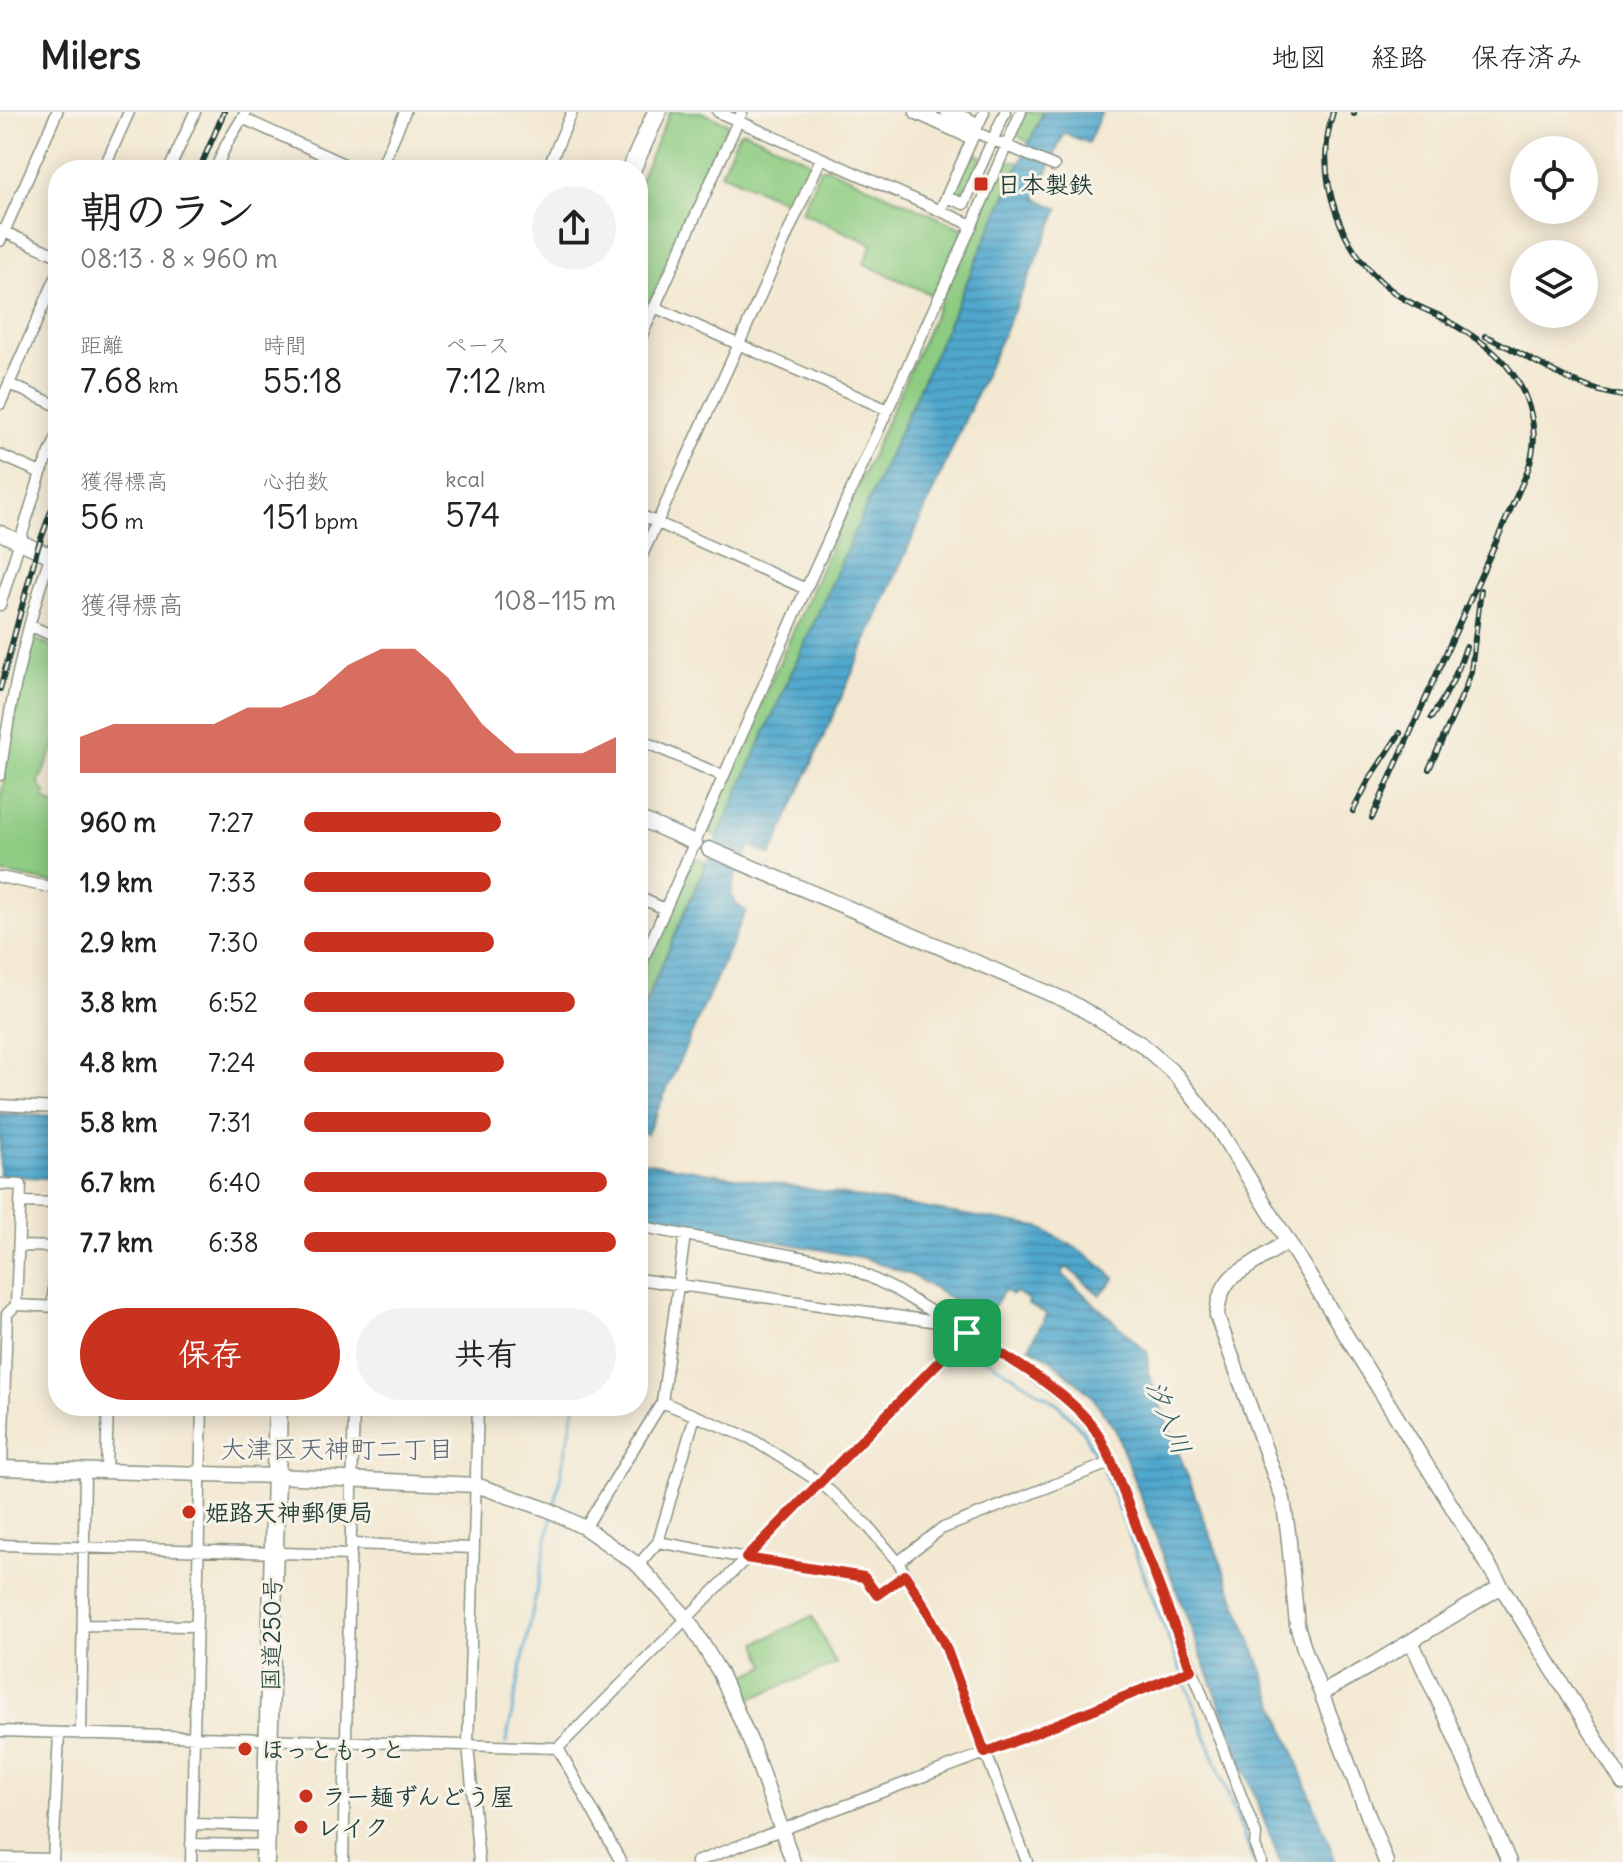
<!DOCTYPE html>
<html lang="ja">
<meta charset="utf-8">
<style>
:root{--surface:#fff;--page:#f2f2f2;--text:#202124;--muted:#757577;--line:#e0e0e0;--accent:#c8321e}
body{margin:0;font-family:Delius,"Klee One",sans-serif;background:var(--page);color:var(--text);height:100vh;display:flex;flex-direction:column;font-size:30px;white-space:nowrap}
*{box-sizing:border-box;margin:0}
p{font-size:26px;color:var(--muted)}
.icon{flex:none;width:44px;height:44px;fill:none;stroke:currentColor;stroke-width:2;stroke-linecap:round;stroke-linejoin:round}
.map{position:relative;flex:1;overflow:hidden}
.sheet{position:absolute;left:48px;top:48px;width:600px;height:1256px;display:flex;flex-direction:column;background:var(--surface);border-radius:32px;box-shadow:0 4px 20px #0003}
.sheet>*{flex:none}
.tools{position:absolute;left:1510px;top:24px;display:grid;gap:16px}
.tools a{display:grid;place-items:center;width:88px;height:88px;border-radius:50%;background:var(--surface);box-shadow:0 4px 20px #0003;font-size:40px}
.pin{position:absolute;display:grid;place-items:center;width:68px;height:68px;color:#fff;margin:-34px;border-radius:16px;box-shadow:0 4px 12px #0006}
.round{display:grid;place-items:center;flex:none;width:84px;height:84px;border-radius:42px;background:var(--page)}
.headline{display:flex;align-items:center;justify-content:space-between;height:136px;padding:0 32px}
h1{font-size:44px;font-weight:600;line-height:60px}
.stats{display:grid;grid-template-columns:repeat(3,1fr);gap:12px;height:136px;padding:8px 32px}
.stats div{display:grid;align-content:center}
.stats b{font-size:34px;font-weight:600}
.stats small{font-size:22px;font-weight:400}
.stats p{font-size:22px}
.chart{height:224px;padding:16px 32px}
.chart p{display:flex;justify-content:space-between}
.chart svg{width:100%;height:144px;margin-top:8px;fill:var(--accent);opacity:.7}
.button{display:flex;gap:16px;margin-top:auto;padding:16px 32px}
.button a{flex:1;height:92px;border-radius:48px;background:var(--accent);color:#fff;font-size:32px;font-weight:600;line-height:92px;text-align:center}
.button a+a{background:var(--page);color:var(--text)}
ul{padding:0 32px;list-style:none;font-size:26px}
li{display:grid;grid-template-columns:128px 96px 1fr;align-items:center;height:60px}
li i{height:20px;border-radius:10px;background:var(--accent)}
header{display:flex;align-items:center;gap:48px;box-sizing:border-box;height:112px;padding:0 40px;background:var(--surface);border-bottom:2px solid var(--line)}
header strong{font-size:38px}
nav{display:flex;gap:44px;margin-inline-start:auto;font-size:28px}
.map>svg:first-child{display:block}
.park{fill:#8ecc82;stroke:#56845b;stroke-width:2}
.garden{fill:url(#garden-furrows);stroke:#56845b;stroke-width:2}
.water{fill:url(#water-rules);stroke:#387280;stroke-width:2}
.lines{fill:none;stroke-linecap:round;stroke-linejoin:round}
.stream{stroke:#50a7cd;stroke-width:3}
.minor-casing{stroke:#899283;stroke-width:13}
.tertiary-casing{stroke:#899283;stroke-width:17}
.secondary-casing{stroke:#899283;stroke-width:17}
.trunk-casing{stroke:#899283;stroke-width:21}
.minor{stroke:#fff;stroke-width:10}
.tertiary{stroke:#fff;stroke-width:14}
.secondary{stroke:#fff;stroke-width:14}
.trunk{stroke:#fff;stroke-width:18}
.rail-casing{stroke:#1f3d34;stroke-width:6}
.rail{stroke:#f7f3e8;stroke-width:3;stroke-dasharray:9;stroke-linecap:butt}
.route-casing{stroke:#fff;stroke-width:16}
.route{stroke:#c8321e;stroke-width:10}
.poi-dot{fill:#c8321e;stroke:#f7f3e8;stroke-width:3}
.labels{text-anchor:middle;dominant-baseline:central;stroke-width:6;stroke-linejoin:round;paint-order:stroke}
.poi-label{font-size:24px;font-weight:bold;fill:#1f3d34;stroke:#f7f3e8;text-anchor:start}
.street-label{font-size:24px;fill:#1f3d34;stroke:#f7f3e8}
.water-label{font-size:26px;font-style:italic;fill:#2e5d62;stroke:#f7f3e8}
.neighbourhood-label{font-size:26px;fill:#5b6876;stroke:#f7f3e8}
</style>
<header>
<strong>Milers</strong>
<nav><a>地図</a><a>経路</a><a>保存済み</a></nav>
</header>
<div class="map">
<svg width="1623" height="1750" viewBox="0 0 1623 1750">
<defs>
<pattern id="garden-furrows" width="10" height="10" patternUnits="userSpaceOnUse" patternTransform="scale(2)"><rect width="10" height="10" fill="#8ecc82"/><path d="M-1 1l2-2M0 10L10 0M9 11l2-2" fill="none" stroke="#73a76b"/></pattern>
<pattern id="water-rules" width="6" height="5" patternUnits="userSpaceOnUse" patternTransform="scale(2)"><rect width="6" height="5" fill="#50a7cd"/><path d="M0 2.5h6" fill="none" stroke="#4289a7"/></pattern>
</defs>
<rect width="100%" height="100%" fill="#f7f3e8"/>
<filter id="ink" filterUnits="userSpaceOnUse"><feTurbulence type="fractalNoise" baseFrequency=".0125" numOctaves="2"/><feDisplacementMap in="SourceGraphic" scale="16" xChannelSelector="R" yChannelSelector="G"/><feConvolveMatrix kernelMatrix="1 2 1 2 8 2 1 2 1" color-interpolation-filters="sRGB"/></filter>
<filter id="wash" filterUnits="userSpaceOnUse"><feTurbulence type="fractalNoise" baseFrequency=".006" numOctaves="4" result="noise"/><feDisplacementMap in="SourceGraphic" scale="32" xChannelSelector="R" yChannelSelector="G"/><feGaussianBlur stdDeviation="1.8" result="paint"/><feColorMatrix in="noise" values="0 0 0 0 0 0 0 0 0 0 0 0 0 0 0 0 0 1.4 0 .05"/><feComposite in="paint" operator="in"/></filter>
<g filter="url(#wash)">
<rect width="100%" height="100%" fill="#f3e8d2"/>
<path class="park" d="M670 0H701L727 11 728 17 638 220V72Z
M1025 0H1043L1029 31 1015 22Z
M744 19 808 48 810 52 793 93 721 61 739 21Z
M1003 49H1015L1020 51 718 725 704 719Z
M826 55 964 117 934 184 864 152 872 132 801 100 820 57Z
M32 526 58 537V628L39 669 41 676 46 681 44 687 58 694V772L0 760V696L7 641Z
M694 745 706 751 638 907V869Z
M812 1504 836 1552 745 1589 736 1568 766 1554 757 1531Z"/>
<path class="garden" d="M970 39 982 44 965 81 959 85 954 83 952 79Z"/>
<path class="water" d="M1043 0H1102L1088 31 1064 21 1036 86 1059 97 771 743 750 734C744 747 730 770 732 784 734 791 741 796 746 799L647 1022 638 1018V907L718 725Z
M0 1001 58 1004V1067L0 1063Z
M638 1049 1039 1115 1085 1141 1115 1166 1100 1183 1068 1156 1062 1158 1063 1163 1148 1241V1261L1336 1750H1280L1115 1317 1091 1283 1050 1247 1029 1235 1047 1202 1028 1192 1029 1188 1015 1180 1012 1183 1004 1178 986 1208 911 1163 864 1146 638 1103Z"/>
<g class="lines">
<path class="stream" d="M976 1223 977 1199
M975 1231V1240L1058 1292 1082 1318 1100 1351
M1104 1358 1254 1750
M554 1396 575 1294
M84 1626 140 1628
M506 1631 552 1403"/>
</g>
</g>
<g filter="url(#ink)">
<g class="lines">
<defs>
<path id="minor" d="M718 0 972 113
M242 6 357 58
M975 20 1054 54
M103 58 129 0
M169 58 195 0
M215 58 227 31 246 0
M380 58 405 0
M547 58 572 0
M946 85 964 92 1005 0
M940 99 984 0
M0 118 58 144
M0 129 57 0
M654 195 888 298
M638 232 742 0
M9 272 58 294
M0 292 58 161
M0 343 41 361
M638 402 806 477
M638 452 739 232 821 46
M0 493 41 361 58 323
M31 514 58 526
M638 627 723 664
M0 663C11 583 30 498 58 422
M0 765 58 777
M638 785 665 797
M638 859 806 477 972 113 1021 0
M0 993 58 996
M0 1072 21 1073 16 1193 7 1202 2 1356
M20 1090 58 1091
M638 1114 847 1154 894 1177 1013 1249 1072 1292 1097 1321 1112 1350 1256 1722 1255 1734 1261 1750
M19 1134 58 1135
M638 1167 945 1211
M16 1193 58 1195
M53 1194 55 1135
M662 1290 750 1326 821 1371 867 1413 898 1450 926 1496 945 1533 1027 1750
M478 1294 468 1633 479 1750
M106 1359 108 1294
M585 1416 662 1290 685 1123
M658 1430 746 1446 864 1465 877 1483 905 1463
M351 1432 474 1436
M0 1433 351 1443
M898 1450 941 1417 1112 1350
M638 1453 658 1430 695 1304
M83 1513 196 1514
M0 1619 558 1636 821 1371 967 1221
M81 1622 85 1359
M558 1636 621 1750
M192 1712 266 1714
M191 1732 265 1733
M0 1746 53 1747
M53 1750 59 1621
M191 1750 202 1294
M343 1750 354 1294
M696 1750 985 1641 1191 1558"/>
<path id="tertiary" d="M917 0 967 23 975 20 973 11 948 0
M638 706 695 731
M709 737 1072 891 1141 932 1175 962 1219 1018 1623 1671
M1288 1129 1232 1165C1221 1177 1218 1189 1217 1204L1283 1387 1288 1420 1297 1513 1305 1539 1386 1750
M0 1356 276 1364 476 1373 549 1398 585 1416 638 1453 687 1506 720 1561 751 1631 793 1750
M1411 1529 1448 1609 1509 1750
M1322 1581 1375 1551 1500 1475"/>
<path id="secondary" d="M0 421 58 447"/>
<path id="trunk" d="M631 58 657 0
M265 1750 278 1294"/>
</defs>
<use href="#minor" class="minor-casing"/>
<use href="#tertiary" class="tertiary-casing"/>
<use href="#secondary" class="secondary-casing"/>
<use href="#trunk" class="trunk-casing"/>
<use href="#minor" class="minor"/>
<use href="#tertiary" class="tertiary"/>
<use href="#secondary" class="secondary"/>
<use href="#trunk" class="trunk"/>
<defs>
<path id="rail" d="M1333 0C1313 66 1340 141 1395 181 1410 192 1428 199 1445 206
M1354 2V0
M199 58 224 0
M1485 224C1531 244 1572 277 1623 284
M0 577 37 438 58 380
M1431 606C1447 583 1458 561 1466 535
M1429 657 1466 575 1471 559 1481 478
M1353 699 1369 668 1400 621
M1372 706 1517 383C1524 368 1531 353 1533 336 1535 324 1533 311 1530 299 1517 249 1479 226 1437 203"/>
</defs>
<use href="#rail" class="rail-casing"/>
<use href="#rail" class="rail"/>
</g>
</g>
<g class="lines" filter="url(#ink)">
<defs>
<path id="route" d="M967 1221C1007 1245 1073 1282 1098 1322 1103 1331 1107 1341 1112 1350L1191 1558 985 1641 945 1533 926 1496 905 1463 877 1483 864 1465 746 1446Z"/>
</defs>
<use href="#route" class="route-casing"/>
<use href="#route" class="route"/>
</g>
<g class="poi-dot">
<rect x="973" y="64" width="16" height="16" rx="4"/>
<circle cx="189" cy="1400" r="8"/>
<circle cx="245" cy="1637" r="8"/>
<circle cx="306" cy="1684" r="8"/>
<circle cx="301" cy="1715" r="8"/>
</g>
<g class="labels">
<g class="poi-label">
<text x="997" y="72">日本製鉄</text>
<text x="205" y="1400">姫路天神郵便局</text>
<text x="261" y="1637">ほっともっと</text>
<text x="322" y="1684">ラー麺ずんどう屋</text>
<text x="317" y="1715">レイク</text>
</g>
<g class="street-label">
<text transform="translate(271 1522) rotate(-89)">国道250号</text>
</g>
<g class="water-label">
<text transform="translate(1169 1305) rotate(68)">汐入川</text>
</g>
<g class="neighbourhood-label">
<text x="337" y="1336">大津区天神町二丁目</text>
</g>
</g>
</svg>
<div class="tools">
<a><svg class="icon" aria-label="locate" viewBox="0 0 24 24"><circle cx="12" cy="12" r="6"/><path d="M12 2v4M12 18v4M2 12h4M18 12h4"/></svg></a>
<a><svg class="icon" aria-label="layers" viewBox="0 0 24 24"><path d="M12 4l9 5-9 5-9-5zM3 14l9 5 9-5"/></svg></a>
</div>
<div class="pin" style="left:967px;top:1221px;background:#1e9e55"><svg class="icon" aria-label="arrive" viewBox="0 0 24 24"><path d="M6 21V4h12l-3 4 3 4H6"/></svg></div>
<section class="sheet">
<div class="headline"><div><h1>朝のラン</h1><p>08:13 · 8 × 960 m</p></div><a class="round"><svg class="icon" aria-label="share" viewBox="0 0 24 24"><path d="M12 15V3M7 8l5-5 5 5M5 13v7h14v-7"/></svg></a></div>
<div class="stats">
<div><p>距離</p><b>7.68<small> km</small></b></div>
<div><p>時間</p><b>55:18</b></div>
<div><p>ペース</p><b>7:12<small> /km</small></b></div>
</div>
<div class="stats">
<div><p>獲得標高</p><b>56<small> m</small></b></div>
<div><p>心拍数</p><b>151<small> bpm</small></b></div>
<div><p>kcal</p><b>574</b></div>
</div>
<div class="chart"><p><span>獲得標高</span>108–115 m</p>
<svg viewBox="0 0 160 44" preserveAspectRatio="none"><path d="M0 44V33L10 29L20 29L30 29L40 29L50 24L60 24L70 20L80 11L90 6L100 6L110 15L120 29L130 38L140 38L150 38L160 33V44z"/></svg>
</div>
<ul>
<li><b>960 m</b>7:27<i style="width:63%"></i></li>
<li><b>1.9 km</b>7:33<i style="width:60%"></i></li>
<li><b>2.9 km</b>7:30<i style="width:61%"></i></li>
<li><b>3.8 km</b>6:52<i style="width:87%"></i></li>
<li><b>4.8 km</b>7:24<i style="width:64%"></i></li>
<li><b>5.8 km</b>7:31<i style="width:60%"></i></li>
<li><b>6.7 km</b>6:40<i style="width:97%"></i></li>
<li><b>7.7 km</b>6:38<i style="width:100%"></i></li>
</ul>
<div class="button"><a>保存</a><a>共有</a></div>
</section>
</div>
